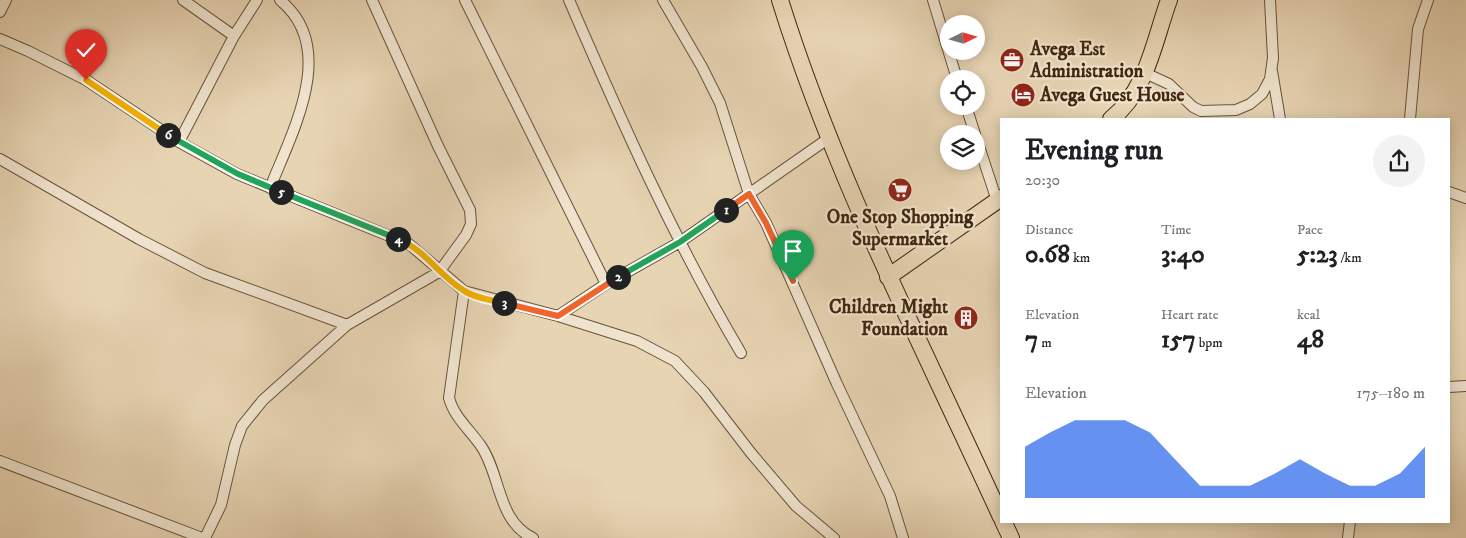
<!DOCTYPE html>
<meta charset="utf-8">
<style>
:root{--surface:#fff;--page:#f2f2f2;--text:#202124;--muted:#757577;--accent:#2563eb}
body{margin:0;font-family:"IM FELL DW Pica",serif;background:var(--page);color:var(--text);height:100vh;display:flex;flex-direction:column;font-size:19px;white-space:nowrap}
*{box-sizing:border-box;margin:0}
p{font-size:16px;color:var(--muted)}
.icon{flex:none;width:28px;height:28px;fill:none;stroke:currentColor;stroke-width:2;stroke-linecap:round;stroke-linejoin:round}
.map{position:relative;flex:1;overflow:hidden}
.drawer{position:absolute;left:1000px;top:118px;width:450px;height:405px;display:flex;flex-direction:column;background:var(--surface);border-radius:0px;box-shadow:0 2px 12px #0003}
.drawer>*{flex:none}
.needle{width:32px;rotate:85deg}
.tools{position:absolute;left:940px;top:15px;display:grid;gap:10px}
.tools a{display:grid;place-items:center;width:45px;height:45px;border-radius:50%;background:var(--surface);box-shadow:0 2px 12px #0003;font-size:25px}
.pin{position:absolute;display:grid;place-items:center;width:42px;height:42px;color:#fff;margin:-51px -21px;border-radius:50% 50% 50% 0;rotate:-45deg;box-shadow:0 0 5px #0007}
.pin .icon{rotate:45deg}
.km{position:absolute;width:25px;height:25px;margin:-12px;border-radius:50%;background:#222;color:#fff;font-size:14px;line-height:25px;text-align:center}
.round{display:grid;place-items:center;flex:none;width:52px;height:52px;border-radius:26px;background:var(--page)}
.summary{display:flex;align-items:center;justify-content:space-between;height:85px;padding:0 25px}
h1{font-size:28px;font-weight:700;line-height:38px}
.metrics{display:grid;grid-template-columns:repeat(3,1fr);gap:8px;height:85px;padding:5px 25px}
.metrics div{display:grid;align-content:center}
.metrics b{font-size:25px;font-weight:700}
.metrics small{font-size:14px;font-weight:400}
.metrics p{font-size:14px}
.chart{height:140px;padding:10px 25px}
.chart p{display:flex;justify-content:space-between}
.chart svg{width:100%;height:90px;margin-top:5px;fill:var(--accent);opacity:.7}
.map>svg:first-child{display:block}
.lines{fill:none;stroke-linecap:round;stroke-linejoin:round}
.minor-casing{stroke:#6a5238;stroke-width:12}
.trunk-casing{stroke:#41260f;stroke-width:18}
.minor{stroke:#efe3ce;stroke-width:10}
.trunk{stroke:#e7d4b3;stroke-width:16}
.split-1-casing{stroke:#fff;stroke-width:10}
.split-2-casing{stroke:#fff;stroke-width:10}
.split-3-casing{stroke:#fff;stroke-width:10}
.split-4-casing{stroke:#fff;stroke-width:10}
.split-5-casing{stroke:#fff;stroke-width:10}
.split-6-casing{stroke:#fff;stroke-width:10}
.split-7-casing{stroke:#fff;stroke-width:10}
.split-1{stroke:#f0652b;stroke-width:6}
.split-2{stroke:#22a559;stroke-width:6}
.split-3{stroke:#f0652b;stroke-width:6}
.split-4{stroke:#f5b400;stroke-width:6}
.split-5{stroke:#22a559;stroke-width:6}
.split-6{stroke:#22a559;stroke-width:6}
.split-7{stroke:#f5b400;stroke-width:6}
.labels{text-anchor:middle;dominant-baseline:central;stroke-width:4.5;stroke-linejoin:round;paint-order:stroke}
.poi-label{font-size:19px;font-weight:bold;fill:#41260f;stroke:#efe3ce;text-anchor:start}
</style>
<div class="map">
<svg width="1466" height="538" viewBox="0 0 1466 538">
<rect width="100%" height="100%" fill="#e7d4b3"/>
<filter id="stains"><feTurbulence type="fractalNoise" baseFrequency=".004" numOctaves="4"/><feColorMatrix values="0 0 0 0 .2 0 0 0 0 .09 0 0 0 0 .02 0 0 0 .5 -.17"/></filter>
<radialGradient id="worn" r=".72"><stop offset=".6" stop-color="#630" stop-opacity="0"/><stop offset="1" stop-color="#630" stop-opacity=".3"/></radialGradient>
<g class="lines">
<defs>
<path id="minor" d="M183 0 234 36
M465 0 606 284
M569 0C621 120 674 240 741 353
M663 0 702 67 720 103 749 194 766 223 837 384 890 496 903 538
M933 0 957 79
M0 12 6 0
M0 39 28 51 86 80 179 142 237 174 409 244 464 291 558 316 637 341 675 361 704 392 751 453 796 506 834 538
M1272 71 1280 119
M1145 73 1169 84 1193 107 1201 111 1236 110 1250 104 1262 94 1270 79 1273 58 1270 0
M966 106 975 134
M1410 119 1418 29 1428 0
M976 137 997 201
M179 142 234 36 257 0
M0 159 139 239 205 273 347 325
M270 188C292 132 339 48 280 0
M1449 192 1466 198
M464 291 449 398C454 417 470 430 481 446 501 475 497 521 533 538
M558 316 606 284 680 242 829 138
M1449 387 1466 386
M0 461 202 538
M205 538 221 505 235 445 242 426 263 400 347 325 439 272 466 235 471 224 470 210 438 146 372 0
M1348 538 1350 521"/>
<path id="trunk" d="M780 0C836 180 923 346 1001 517
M1111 119C1147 91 1154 41 1169 0
M888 277 1001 198
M1003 521 1011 538"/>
</defs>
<use href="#minor" class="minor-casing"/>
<use href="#trunk" class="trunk-casing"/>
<use href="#minor" class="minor"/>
<use href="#trunk" class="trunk"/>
</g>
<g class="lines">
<defs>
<path id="split-1" d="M726 210 749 194 766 223 793 281"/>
<path id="split-2" d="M618 277 680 242 726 210"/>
<path id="split-3" d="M504 303 558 316 618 277"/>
<path id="split-4" d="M398 239C425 250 439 275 463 290 474 298 491 300 504 303"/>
<path id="split-5" d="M281 192 398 239"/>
<path id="split-6" d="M168 135 238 174 281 192"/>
<path id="split-7" d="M86 80 168 135"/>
</defs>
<use href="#split-1" class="split-1-casing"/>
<use href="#split-2" class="split-2-casing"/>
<use href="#split-3" class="split-3-casing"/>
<use href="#split-4" class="split-4-casing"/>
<use href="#split-5" class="split-5-casing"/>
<use href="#split-6" class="split-6-casing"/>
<use href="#split-7" class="split-7-casing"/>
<use href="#split-1" class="split-1"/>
<use href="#split-2" class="split-2"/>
<use href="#split-3" class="split-3"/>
<use href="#split-4" class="split-4"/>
<use href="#split-5" class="split-5"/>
<use href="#split-6" class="split-6"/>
<use href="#split-7" class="split-7"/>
</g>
<defs>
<symbol id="office-disc" viewBox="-11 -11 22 22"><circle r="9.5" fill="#8f2418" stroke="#efe3ce"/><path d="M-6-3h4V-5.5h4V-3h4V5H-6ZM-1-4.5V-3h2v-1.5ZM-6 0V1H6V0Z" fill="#fff"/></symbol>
<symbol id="hotel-disc" viewBox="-11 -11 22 22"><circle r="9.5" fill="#8f2418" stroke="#efe3ce"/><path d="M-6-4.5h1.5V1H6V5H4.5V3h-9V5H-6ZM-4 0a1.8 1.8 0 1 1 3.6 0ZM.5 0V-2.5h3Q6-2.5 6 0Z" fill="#fff"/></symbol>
<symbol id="supermarket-disc" viewBox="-11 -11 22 22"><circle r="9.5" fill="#8f2418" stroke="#efe3ce"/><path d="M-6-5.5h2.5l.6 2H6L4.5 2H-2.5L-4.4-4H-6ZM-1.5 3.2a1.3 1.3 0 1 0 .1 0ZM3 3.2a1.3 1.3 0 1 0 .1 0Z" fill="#fff"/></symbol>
<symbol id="building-disc" viewBox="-11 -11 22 22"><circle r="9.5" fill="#8f2418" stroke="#efe3ce"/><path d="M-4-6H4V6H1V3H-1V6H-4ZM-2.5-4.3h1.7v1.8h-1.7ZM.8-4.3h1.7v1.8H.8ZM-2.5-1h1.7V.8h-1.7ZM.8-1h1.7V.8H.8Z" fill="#fff"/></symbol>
</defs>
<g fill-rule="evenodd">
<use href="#office-disc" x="998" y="46" width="28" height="28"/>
<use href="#hotel-disc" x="1009" y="81" width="28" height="28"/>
<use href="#supermarket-disc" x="886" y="176" width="28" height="28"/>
<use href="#building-disc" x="952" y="304" width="28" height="28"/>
</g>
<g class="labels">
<g class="poi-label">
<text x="1030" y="49">Avega Est<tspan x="1030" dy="22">Administration</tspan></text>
<text x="1040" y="95">Avega Guest House</text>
<text x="900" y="217" text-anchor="middle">One Stop Shopping<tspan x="900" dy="22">Supermarket</tspan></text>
<text x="948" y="307" text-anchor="end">Children Might<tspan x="948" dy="22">Foundation</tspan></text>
</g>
</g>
<rect width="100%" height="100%" filter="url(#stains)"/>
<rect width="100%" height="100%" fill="url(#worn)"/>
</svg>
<div class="tools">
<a><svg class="needle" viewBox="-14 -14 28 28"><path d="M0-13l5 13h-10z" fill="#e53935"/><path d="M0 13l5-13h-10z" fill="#757577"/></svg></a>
<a><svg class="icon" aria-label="locate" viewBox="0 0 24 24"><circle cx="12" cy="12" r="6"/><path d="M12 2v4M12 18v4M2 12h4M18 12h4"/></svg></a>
<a><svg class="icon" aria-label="layers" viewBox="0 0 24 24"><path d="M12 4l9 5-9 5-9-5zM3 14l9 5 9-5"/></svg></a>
</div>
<div class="pin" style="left:793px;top:281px;background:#1e9e55"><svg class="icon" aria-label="arrive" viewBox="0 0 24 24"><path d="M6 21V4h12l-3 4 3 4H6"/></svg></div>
<div class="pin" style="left:86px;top:80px;background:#d93025"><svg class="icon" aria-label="check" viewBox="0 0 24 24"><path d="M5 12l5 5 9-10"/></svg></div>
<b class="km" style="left:726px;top:210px">1</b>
<b class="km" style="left:618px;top:277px">2</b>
<b class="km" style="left:504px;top:303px">3</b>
<b class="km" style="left:398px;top:239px">4</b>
<b class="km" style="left:281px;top:192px">5</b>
<b class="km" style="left:168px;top:135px">6</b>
<section class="drawer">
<div class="summary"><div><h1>Evening run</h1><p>20:30</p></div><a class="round"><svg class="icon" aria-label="share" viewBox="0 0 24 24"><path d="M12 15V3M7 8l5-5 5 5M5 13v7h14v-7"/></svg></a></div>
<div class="metrics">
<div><p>Distance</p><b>0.68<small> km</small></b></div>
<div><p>Time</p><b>3:40</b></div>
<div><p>Pace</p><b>5:23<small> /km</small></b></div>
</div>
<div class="metrics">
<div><p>Elevation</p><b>7<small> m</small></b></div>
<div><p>Heart rate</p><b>157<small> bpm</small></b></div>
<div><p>kcal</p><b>48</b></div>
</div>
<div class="chart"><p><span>Elevation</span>175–180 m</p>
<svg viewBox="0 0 160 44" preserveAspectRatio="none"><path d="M0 44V19L10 12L20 6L30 6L40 6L50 12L60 25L70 38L80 38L90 38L100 32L110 25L120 32L130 38L140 38L150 32L160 19V44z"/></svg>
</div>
</section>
</div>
